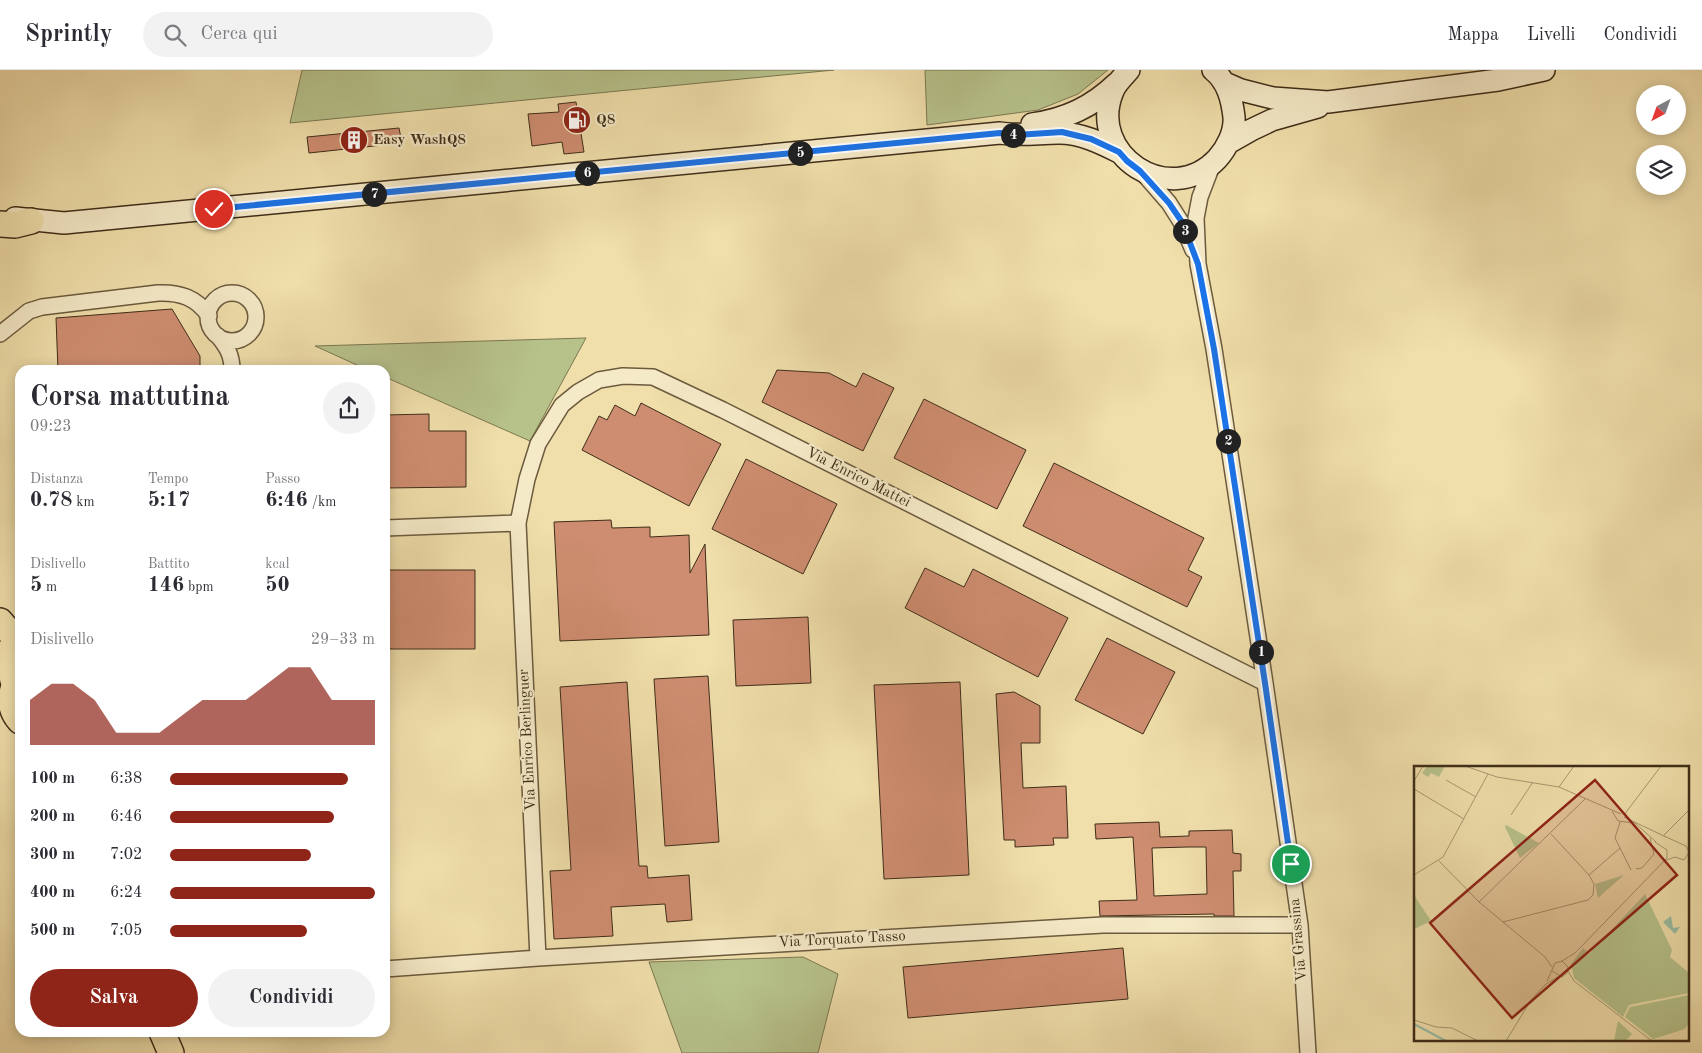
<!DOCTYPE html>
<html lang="it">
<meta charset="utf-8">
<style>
:root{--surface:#fff;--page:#f2f2f3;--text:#2b2b33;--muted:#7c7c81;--line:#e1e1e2;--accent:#8f2418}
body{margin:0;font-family:"Old Standard TT",serif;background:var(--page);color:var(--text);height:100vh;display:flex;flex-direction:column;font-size:19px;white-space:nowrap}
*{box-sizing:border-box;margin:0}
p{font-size:16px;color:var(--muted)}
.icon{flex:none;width:28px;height:28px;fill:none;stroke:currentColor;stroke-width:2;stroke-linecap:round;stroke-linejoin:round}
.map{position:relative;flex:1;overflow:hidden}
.side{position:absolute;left:15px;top:295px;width:375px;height:672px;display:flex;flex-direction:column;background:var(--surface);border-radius:15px;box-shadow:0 2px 12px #0003}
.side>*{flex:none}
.needle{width:32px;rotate:221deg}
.buttons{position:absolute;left:1636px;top:15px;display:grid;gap:10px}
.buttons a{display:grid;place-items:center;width:50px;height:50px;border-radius:50%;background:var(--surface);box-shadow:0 2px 12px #0003;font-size:25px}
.pin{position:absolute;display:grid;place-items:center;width:42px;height:42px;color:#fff;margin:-21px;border:2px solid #fff;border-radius:50%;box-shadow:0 1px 5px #0007}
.km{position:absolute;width:25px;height:25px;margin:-12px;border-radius:50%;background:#222;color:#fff;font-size:14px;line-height:25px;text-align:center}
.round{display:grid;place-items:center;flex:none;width:52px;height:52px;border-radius:26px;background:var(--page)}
.overview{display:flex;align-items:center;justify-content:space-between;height:85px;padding:0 15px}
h1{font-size:28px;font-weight:800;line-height:38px}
.figures{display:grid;grid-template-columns:repeat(3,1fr);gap:8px;height:85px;padding:5px 15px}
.figures div{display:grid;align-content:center}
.figures b{font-size:21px;font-weight:800}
.figures small{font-size:14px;font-weight:400}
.figures p{font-size:14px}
.chart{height:140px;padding:10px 15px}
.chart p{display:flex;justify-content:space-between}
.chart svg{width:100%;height:90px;margin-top:5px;fill:var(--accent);opacity:.7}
.button{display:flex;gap:10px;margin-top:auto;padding:10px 15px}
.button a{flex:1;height:58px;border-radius:30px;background:var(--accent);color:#fff;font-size:20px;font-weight:800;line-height:58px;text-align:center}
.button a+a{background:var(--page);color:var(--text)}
ul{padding:0 15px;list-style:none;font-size:16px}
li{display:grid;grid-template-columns:80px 60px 1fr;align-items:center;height:38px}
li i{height:12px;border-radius:6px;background:var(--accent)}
header{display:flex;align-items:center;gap:30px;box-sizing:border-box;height:70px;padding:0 25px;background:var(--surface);border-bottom:1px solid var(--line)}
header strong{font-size:24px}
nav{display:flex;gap:28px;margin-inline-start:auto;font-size:18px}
.search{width:350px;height:45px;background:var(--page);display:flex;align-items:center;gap:12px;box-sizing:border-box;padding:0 18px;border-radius:28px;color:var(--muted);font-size:19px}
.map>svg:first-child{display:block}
.green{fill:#b7c28b;stroke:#7b7852}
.building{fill:#ce8d70;stroke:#3f2d19;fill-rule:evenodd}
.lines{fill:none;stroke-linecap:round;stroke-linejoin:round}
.minor-casing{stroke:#6b5a3e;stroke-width:18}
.secondary-casing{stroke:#3f2d19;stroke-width:24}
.primary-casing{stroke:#3f2d19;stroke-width:28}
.minor{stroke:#f5eac8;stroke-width:15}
.secondary{stroke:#f5eac8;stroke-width:21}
.primary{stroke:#f0dfab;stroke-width:25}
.route-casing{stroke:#fff;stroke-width:10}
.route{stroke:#1a73e8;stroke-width:6}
.labels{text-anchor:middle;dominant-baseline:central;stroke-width:4.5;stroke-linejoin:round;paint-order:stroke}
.poi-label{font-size:15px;font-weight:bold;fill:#3f2d19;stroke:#f5eac8;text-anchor:start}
.street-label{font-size:15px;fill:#3f2d19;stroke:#f5eac8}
.inset-river{fill:none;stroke:#9bbda4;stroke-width:2.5}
.inset-road{fill:none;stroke:#a99871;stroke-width:1}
.view{fill:#8f2418;fill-opacity:0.15;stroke:#8f2418;stroke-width:2.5}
.inset-edge{fill:none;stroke:#3f2d19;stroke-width:2.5}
</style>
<header>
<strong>Sprintly</strong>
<div class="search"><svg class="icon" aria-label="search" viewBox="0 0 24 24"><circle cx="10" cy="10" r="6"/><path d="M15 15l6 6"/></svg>Cerca qui</div>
<nav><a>Mappa</a><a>Livelli</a><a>Condividi</a></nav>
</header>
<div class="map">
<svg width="1702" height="983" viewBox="0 0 1702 983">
<rect width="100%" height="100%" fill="#f0dfab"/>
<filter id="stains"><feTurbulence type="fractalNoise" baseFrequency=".004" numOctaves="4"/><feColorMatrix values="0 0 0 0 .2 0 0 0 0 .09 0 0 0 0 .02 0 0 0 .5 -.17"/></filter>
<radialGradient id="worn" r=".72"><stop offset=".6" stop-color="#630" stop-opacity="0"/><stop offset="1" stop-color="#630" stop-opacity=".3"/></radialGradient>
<path class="green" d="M302 0H834L290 53Z
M925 0H1108L1078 24 1038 40 927 55Z
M586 268 530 371 385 307V300H368L315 276Z
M803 887 838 904 818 983H682L649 892Z"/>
<path class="building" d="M576 32 584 82 564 84 562 72 532 76 528 44 559 42 558 34Z
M399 58 402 73 309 83 307 67Z
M172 239 200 286V300H58L56 248Z
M777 300 829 303 856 317 863 303 894 318 863 381 762 332Z
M924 329 1026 380 997 439 894 388Z
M641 333 721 374 689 436 582 380 599 346 607 350 615 335 635 346Z
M429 344V361H466V417L385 418V345Z
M746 389 837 434 803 504 712 459Z
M1054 393 1204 468 1188 500 1202 507 1187 537 1023 456Z
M611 450 612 458 650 457V467L689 465 690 503 705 474 709 565 560 571 554 452Z
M925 498 964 517 973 499 1068 548 1038 607 905 538Z
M385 500H475V579H385Z
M808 547 811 613 736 616 733 550Z
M1107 568 1175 602 1143 664 1075 630Z
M708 606 719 772 665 776 654 609Z
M627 612 639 796H647L648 808 689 805 692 850 667 852 665 834 611 837 613 866 554 869 550 801 571 800 560 617Z
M960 612 969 805 884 809 874 615Z
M1014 622 1040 636V673H1021L1023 718 1066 716 1068 768H1053L1054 775 1015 777V770H1004L996 624Z
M1159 752 1160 767 1189 766V761L1232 760 1233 783 1241 784V801H1233L1234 846H1214V844L1100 846 1099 831 1137 830 1133 767 1096 769 1095 754ZM1188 777H1206L1207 824 1154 826 1152 778Z
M1123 878 1128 929 908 948 903 897Z"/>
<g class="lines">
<defs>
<path id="minor" d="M1213 93 1200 127 1196 148 1198 194 1214 279 1265 613 1300 855 1308 983
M1142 102 1169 133 1181 152 1193 180
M208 247a24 24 0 1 1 48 0a24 24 0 1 1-48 0Z
M0 264 29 241 42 237 158 223C179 222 196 227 209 246
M218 266C227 277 232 285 232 300
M385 458 518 453
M538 888 518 453 527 409 538 374 562 335 578 322 599 310 623 306 653 307 723 340 1265 613
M385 899 538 888 1103 855H1300"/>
<path id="secondary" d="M1129 0C1123 7 1116 13 1113 21 1086 85 1170 139 1217 89 1227 78 1235 62 1234 47 1232 30 1228 12 1213 0
M1225 13 1241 20 1273 28 1328 32 1498 10 1544 0
M1032 54C1066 49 1092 37 1117 13
M1228 73 1251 60 1272 50 1318 37
M15 148 64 153 1000 63C1020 66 1039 63 1059 63 1081 63 1101 73 1119 82"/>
<path id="primary" d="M0 154 15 155 31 151
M0 551 20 574
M0 584 10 599 14 614
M20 605C10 620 7 637 20 651
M162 962 171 983"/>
</defs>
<use href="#minor" class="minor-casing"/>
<use href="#secondary" class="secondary-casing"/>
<use href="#primary" class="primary-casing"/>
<use href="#minor" class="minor"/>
<use href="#secondary" class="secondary"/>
<use href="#primary" class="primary"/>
</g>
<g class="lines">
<defs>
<path id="route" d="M214 139 1000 63 1016 65 1062 62 1091 69 1119 82 1127 91 1140 101 1169 133 1182 152 1198 194 1214 279 1265 613 1291 794"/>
</defs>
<use href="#route" class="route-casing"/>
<use href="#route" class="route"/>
</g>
<defs>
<symbol id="fuel-disc" viewBox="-11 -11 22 22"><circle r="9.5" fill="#8f2418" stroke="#f5eac8"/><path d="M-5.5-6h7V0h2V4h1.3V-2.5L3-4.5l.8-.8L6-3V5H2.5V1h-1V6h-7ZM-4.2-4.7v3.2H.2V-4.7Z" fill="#fff"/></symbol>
<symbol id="building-disc" viewBox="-11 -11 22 22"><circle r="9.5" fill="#8f2418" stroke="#f5eac8"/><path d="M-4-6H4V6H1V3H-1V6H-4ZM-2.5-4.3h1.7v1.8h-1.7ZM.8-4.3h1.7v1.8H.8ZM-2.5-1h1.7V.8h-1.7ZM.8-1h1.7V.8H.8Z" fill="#fff"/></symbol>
</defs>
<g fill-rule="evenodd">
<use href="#fuel-disc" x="561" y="34" width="32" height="32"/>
<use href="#building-disc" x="338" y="54" width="32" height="32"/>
</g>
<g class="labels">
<g class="poi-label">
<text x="596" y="50">Q8</text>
<text x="373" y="70">Easy WashQ8</text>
</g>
<g class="street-label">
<text transform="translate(858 408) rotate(27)">Via Enrico Mattei</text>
<text transform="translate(528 670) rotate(-93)">Via Enrico Berlinguer</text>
<text transform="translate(842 870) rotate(-3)">Via Torquato Tasso</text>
<text transform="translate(1299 870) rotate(-95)">Via Grassina</text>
</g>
</g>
<g transform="translate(1414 696)">
<rect width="275" height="275" fill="#f0dfab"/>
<path d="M13 0H31L25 11 17 7 14 11 8 7ZM92 59 125 77 106 92 91 61ZM210 109 184 132 181 118ZM231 128 258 184 256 191 275 207V227L215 239 209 251 160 212 157 198 169 182 175 188ZM0 129 17 155 0 163ZM275 229V257L271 263 239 273 211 251 216 241ZM204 255 218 268 211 275H200Z" fill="#b7c28b"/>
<path d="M257 150 259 162 266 161 261 168 249 156Z" fill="#9bbda4"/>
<path class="inset-river" d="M0 258 32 275"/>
<path class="inset-road" d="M51 0 83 11 145 21 207 48M32 14 62 31M0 15 9 0M145 21 160 0M0 23 50 53M198 45 204 55 221 57 242 76M97 49 119 16M210 49 247 0M210 51 252 71M206 56 201 72 217 104M250 69 275 44M250 70 272 80 275 86 270 94 261 91 250 95M25 95 65 136 131 191 138 201M222 103 228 102 240 88 236 72M0 109 29 91 74 8M175 109 206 82M65 136 172 32M89 156 174 134 179 129 180 118 175 109 137 68M148 195 161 187 253 92V84L241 76M154 205 160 215 238 275M133 215 141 197 148 195 154 201 153 207 148 211 138 205M0 254 22 261 38 262 64 275M74 275H90M92 275 117 234 132 218 144 211"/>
<path class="view" d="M181 14 263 109 98 252 16 157Z"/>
<rect width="275" height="275" class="inset-edge"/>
</g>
<rect width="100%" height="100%" filter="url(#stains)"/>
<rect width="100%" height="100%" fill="url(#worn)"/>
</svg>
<div class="buttons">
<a><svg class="needle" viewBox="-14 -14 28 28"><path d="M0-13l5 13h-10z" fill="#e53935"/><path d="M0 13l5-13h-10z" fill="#7c7c81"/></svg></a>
<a><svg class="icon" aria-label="layers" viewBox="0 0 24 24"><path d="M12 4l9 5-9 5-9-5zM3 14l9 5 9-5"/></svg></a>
</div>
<div class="pin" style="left:1291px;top:794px;background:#1e9e55"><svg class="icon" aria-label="arrive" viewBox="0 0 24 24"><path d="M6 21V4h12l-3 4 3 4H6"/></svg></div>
<div class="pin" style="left:214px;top:139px;background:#d93025"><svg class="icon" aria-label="check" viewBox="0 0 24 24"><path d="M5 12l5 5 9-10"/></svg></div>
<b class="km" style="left:1261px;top:582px">1</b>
<b class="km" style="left:1228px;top:371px">2</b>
<b class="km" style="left:1185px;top:161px">3</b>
<b class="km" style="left:1013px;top:65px">4</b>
<b class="km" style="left:800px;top:83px">5</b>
<b class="km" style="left:587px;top:103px">6</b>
<b class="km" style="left:374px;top:124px">7</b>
<section class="side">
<div class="overview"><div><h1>Corsa mattutina</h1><p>09:23</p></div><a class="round"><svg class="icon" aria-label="share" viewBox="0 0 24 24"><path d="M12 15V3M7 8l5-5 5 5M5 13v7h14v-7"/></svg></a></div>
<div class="figures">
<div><p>Distanza</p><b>0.78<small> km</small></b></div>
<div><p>Tempo</p><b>5:17</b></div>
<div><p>Passo</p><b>6:46<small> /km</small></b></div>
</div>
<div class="figures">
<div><p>Dislivello</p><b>5<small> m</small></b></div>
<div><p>Battito</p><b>146<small> bpm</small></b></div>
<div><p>kcal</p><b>50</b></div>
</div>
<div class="chart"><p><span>Dislivello</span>29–33 m</p>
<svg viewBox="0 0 160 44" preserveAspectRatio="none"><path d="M0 44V22L10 14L20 14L30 22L40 38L50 38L60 38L70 30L80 22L90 22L100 22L110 14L120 6L130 6L140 22L150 22L160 22V44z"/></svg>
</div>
<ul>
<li><b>100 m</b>6:38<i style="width:87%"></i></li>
<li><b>200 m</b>6:46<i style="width:80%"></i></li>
<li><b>300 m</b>7:02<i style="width:69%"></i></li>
<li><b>400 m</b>6:24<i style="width:100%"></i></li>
<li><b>500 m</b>7:05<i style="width:67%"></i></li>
</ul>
<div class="button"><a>Salva</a><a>Condividi</a></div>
</section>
</div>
